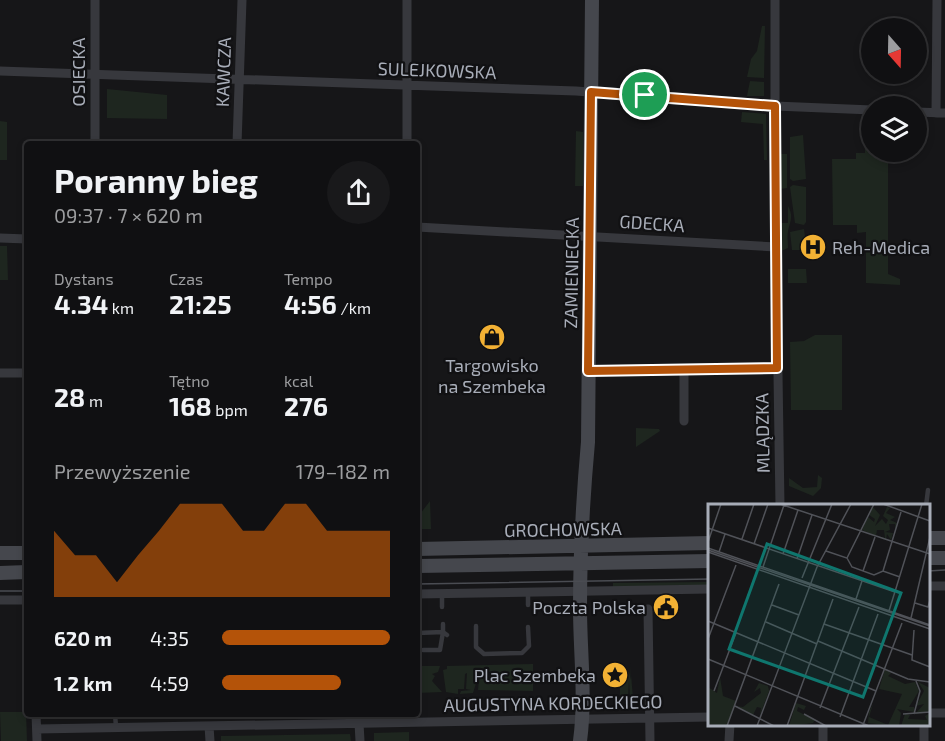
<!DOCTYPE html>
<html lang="pl">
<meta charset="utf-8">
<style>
:root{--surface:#101012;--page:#19191b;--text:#f1f3f6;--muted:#9c9d9f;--line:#303032;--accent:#b45309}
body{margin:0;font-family:"Exo 2",sans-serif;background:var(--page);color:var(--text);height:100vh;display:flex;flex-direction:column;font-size:22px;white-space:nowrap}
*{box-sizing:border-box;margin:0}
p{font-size:20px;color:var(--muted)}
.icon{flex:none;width:33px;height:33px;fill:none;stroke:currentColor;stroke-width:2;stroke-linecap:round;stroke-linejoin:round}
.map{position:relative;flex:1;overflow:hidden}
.panel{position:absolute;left:24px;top:141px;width:396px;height:576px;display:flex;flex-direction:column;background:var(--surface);border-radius:6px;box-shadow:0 3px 9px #0003,0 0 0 2px var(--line)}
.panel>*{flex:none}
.needle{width:39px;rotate:160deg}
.buttons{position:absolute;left:861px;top:18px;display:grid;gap:12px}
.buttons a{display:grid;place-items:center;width:66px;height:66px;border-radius:50%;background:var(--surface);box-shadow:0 3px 9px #0003,0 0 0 2px var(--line);font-size:30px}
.pin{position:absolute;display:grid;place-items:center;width:51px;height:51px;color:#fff;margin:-26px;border:3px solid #fff;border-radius:50%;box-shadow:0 2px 6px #0007}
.round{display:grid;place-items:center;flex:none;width:63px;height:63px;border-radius:32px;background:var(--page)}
.summary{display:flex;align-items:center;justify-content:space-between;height:102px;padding:0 30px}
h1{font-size:33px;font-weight:700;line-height:45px}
.stats{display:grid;grid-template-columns:repeat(3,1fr);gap:9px;height:102px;padding:6px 30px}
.stats div{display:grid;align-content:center}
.stats b{font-size:26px;font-weight:700}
.stats small{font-size:16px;font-weight:400}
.stats p{font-size:16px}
.chart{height:168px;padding:12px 30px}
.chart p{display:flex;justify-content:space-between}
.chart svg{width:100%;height:108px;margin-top:6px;fill:var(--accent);opacity:.7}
ul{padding:0 30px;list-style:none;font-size:20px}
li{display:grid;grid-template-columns:96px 72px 1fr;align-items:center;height:45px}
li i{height:15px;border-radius:8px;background:var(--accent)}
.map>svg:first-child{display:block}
.green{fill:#1e261f}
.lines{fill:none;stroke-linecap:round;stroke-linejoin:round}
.lane{stroke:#37383d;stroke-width:4.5}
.street{stroke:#37383d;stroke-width:9}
.secondary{stroke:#45474d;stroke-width:14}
.tram{stroke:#4a4c52;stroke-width:1.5}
.route-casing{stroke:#fff;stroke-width:12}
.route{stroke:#b45309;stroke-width:8}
.labels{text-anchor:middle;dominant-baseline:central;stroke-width:4.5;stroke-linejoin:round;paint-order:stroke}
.street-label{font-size:18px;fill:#a8adb8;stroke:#111113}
.poi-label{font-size:18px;fill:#a8adb8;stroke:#111113;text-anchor:end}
.inset-road{fill:none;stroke:#505258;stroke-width:1.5}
.view{fill:#0f766e;fill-opacity:0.15;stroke:#0f766e;stroke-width:3}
.inset-edge{fill:none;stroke:#a8adb8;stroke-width:3}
</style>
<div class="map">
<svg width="945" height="741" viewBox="0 0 945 741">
<rect width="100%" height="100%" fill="#161618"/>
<path class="green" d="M762 26H765L764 78 747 77 751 59 757 51Z
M750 81 764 82V96H747Z
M107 89 167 95V119L107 118Z
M742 112 766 114 767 160H764L763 124 741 122Z
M0 121 7 122V160H0Z
M576 131 583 132V186H575Z
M803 135 806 179 793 181 790 179V137Z
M865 135H871L872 152H888V274L900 279V285L866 283V232L857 233V225H833L832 159H856V153H865Z
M780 154H787V188L780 189Z
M793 185 806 187V222L804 225 795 223 790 187Z
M788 206C794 217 790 221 788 231 787 236 788 243 788 248L781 251V223H788Z
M804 229 806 244 800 250H792L790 232Z
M0 246H7L8 280H0Z
M788 269H806L807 283H788Z
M815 335H842V410H791L790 342 804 341Z
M636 428 659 429 660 431 636 447Z
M818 475 822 478 821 488 813 496 789 486V478L803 488 817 487Z
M430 501 431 529H418L417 518Z
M709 582 710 585 613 587V583Z
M630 663 633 698H630L629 680 628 698 620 699V672H629L631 680Z
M533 664V691L478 690 480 671 473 693 460 694 461 691 471 690 466 689 467 673 465 674 464 689H458V694L446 692 443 670 447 669V666Z
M419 666H440L438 672 432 674 435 676 432 681 442 692 417 693Z
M0 712H26L27 741H1Z
M409 732V741H374V733Z
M350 734 351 741H221V736Z"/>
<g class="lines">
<path class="lane" d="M926 506 928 490
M528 592V605
M442 595V607
M476 626V647L484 654 522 653 529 646 528 627
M417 633 443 632V624
M423 650H440L443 632 447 635
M115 714 116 727
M363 714V723"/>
<path class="street" d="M407 0V144
M775 0V177L780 506
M0 71 576 91 775 106 872 110
M916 112 945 113
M936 113 937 0
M95 144V0
M237 144 242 0
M417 227 776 247
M0 238 27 239
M588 371 778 368
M0 373H27
M684 421V369
M928 586H945
M417 594 710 589
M0 600H27
M648 609 650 741
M928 713H945
M36 714 37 741
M359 723 360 741
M823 724V741
M924 724V741
M209 726 210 741
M37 729 710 717
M729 741 730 724"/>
<path class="secondary" d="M928 538H945
M417 549 710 543
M0 553H27
M928 558H945
M417 566 710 561
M0 573 27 572
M580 741C586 697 580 652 580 608 580 553 583 497 588 442L592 0"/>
<path class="tram" d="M928 571 945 570
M417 584 710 579
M0 591H27"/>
</g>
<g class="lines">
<defs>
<path id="route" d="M591 92 775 106 777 368 588 371Z"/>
</defs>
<use href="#route" class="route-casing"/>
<use href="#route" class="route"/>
</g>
<defs>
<symbol id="hospital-disc" viewBox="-11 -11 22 22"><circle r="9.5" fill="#f2b134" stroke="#111113"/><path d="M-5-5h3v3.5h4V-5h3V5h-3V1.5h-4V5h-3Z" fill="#111"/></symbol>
<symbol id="shop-disc" viewBox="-11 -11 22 22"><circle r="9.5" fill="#f2b134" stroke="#111113"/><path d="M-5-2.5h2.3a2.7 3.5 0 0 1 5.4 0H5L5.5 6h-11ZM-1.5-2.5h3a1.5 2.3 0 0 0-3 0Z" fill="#111"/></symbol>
<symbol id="civic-disc" viewBox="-11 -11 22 22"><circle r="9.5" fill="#f2b134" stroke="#111113"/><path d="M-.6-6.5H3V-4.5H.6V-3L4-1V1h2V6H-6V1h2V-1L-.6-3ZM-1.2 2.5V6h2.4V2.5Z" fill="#111"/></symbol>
<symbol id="sight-disc" viewBox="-11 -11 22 22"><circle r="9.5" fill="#f2b134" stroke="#111113"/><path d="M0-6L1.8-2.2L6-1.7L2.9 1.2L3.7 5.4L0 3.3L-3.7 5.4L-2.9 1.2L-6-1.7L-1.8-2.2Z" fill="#111"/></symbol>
</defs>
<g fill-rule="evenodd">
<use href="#hospital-disc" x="798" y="232" width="30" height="30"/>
<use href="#shop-disc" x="477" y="322" width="30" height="30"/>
<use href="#civic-disc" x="651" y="592" width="30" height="30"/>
<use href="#sight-disc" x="600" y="660" width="30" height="30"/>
</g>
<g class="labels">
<g class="street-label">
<text transform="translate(437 70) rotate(2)">SULEJKOWSKA</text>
<text transform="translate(78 72) rotate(-90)">OSIECKA</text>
<text transform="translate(223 72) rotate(-88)">KAWCZA</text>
<text transform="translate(652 223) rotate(4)">GDECKA</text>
<text transform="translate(571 273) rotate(-89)">ZAMIENIECKA</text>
<text transform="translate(762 433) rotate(-91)">MLĄDZKA</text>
<text transform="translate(563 529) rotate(-1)">GROCHOWSKA</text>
<text transform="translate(553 703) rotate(-1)">AUGUSTYNA KORDECKIEGO</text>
</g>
<g class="poi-label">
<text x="832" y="247" text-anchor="start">Reh-Medica</text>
<text x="492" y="365" text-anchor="middle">Targowisko<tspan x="492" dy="21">na Szembeka</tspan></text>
<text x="646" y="607">Poczta Polska</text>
<text x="596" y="675">Plac Szembeka</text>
</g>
</g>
<g transform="translate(708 504)">
<rect width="222" height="222" fill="#161618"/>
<path d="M165 3 172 11 167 22 174 15 178 20 180 16 175 12 179 3 182 4 178 9 187 13 182 16 189 19 187 26V20H181L182 26 177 28 185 29 183 36 179 30 178 35 182 37 169 32 177 34 176 26H169L168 32 154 26 160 13 166 18 167 15 161 11ZM177 165 183 169 180 172 197 180 207 178 211 187 201 203H206V208L189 205 193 209 191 222 158 219H160L161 208 165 200 161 213 180 221 194 190 171 185ZM12 173 15 192 28 197 19 222 0 220V183L9 189ZM210 178 222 184V207L207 210 216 200 208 202 216 187ZM51 179 60 182 61 187 52 211 53 204 49 203 45 211 28 202 35 203 53 189 52 184 46 188ZM88 199 98 202 96 206 90 203 89 207 107 216 105 219 81 222ZM222 209V222H193L197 210 202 211 200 215 219 216 217 212Z" fill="#1e261f"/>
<path class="inset-road" d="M72 0 222 50M175 0 222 17M0 24 187 88M34 35 46 0M0 38 13 0M46 40 60 0M0 44 222 121M0 46 222 122M118 47 139 54 144 63 166 71 175 67 192 73M0 48 222 125M11 48 17 30M75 50 90 6M139 54 166 0M89 55 104 11M55 63 76 1M155 67 167 33M175 67 193 8M94 74 124 0M148 95 154 77M207 99 220 103 222 96M64 101 91 111M181 107 214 0M203 114 222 33M0 117 168 187M58 118 109 140M116 120 204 151M206 126 204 156 222 163M0 135 28 61M110 137 200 175 222 178M0 155 161 222M6 187 28 129M27 202 66 222M112 204 151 103M96 210 118 222M195 210 222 208M206 210 212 187 208 177M132 213 170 110M155 221 194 119M19 222 71 80M49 222 109 63 143 0M79 222 125 95"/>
<path class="view" d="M59 40 193 89 155 193 21 145Z"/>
<rect width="222" height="222" class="inset-edge"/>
</g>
</svg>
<div class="buttons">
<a><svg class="needle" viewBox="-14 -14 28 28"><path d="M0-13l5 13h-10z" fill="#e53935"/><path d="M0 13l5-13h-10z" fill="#9c9d9f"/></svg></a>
<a><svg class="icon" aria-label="layers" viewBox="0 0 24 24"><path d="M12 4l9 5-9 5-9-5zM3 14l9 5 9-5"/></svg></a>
</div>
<div class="pin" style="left:645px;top:95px;background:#1e9e55"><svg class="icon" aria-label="arrive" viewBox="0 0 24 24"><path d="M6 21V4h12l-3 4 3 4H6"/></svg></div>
<section class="panel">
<div class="summary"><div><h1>Poranny bieg</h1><p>09:37 · 7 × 620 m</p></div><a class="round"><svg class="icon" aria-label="share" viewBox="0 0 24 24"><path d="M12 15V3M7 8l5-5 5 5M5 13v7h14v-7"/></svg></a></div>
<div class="stats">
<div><p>Dystans</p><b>4.34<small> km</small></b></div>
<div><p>Czas</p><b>21:25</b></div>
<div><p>Tempo</p><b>4:56<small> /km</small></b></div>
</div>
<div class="stats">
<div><b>28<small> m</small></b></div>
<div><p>Tętno</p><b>168<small> bpm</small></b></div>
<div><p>kcal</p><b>276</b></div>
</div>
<div class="chart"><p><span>Przewyższenie</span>179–182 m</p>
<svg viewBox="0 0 160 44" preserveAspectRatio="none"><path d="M0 44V17L10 27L20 27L30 38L40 27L50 17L60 6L70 6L80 6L90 17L100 17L110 6L120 6L130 17L140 17L150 17L160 17V44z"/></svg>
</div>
<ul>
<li><b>620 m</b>4:35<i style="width:100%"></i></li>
<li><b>1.2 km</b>4:59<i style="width:71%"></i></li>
</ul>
</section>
</div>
